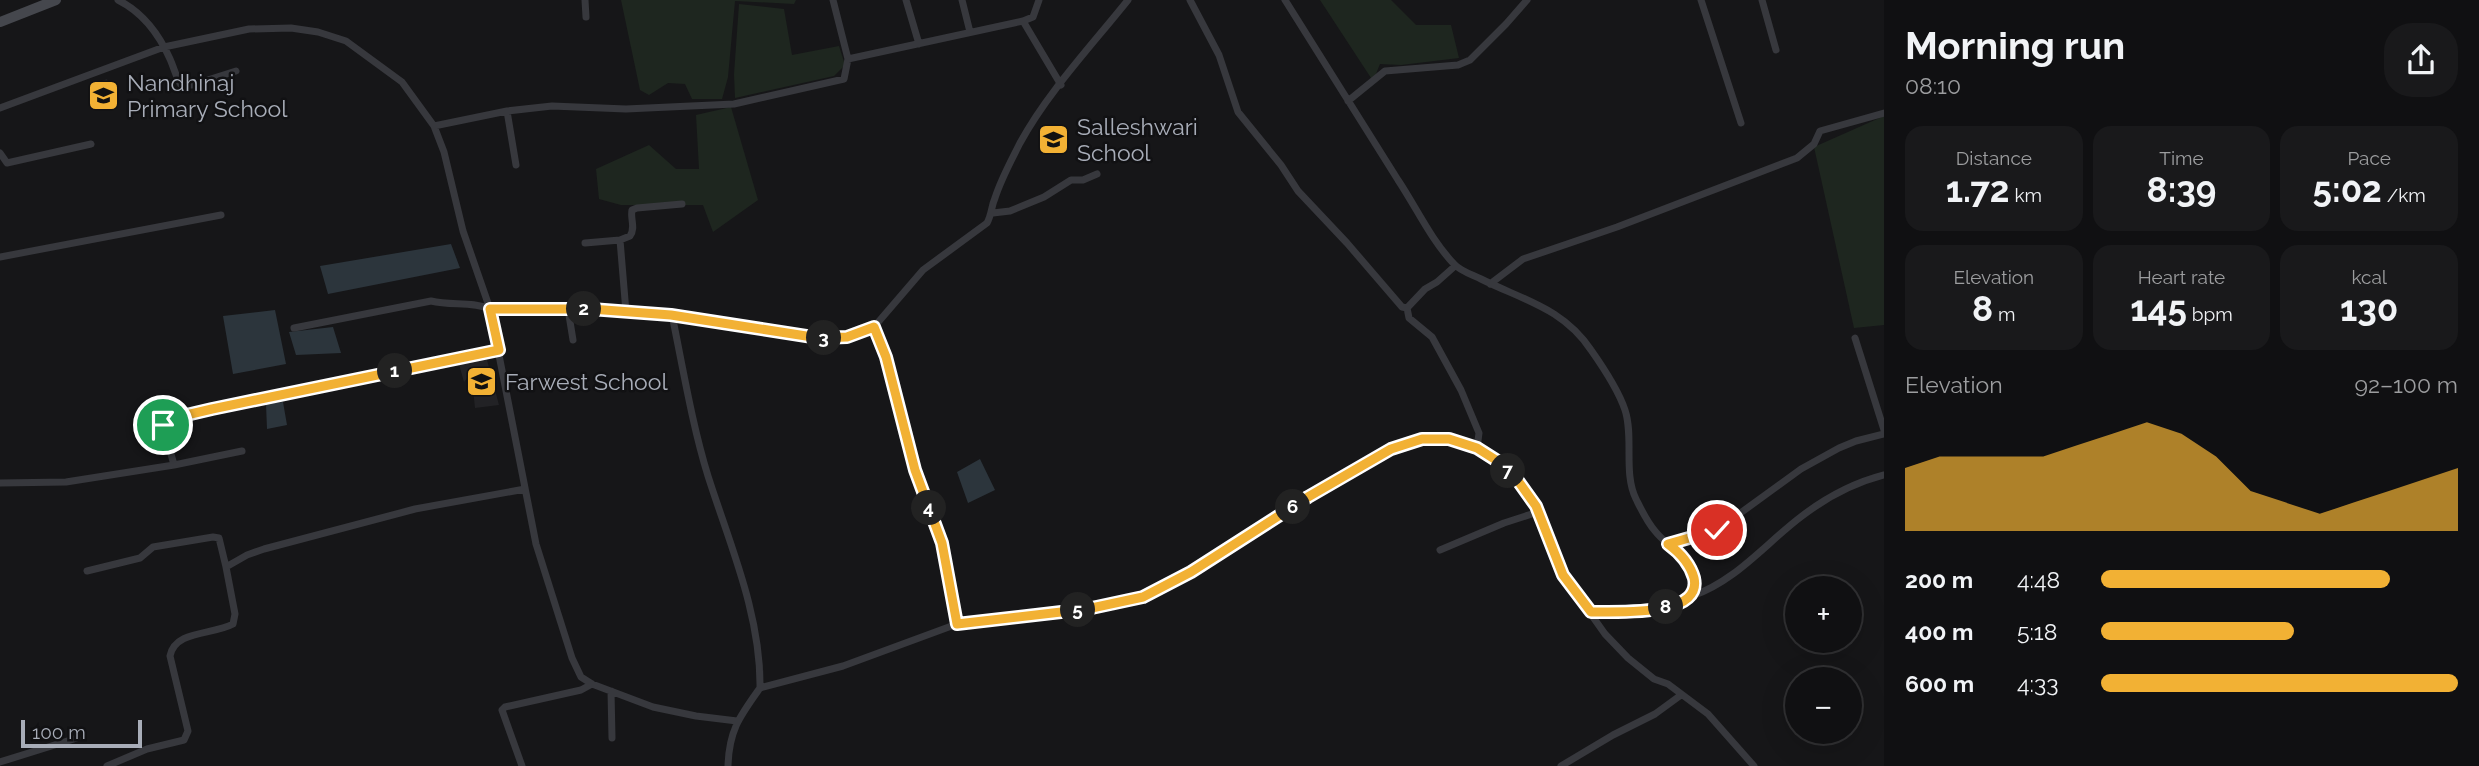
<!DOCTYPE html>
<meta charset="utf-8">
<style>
:root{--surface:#101012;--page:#19191b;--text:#f1f3f6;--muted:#9c9d9f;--line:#303032;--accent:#f2b134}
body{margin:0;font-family:Raleway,sans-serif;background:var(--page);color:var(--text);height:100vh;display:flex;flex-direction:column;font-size:26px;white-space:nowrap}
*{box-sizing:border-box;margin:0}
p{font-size:23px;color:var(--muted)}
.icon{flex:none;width:38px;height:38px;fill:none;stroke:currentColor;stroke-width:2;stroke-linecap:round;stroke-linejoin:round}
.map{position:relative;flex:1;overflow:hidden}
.side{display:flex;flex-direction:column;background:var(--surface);width:595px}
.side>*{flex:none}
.controls{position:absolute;left:1785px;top:576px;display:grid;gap:14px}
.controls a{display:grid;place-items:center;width:77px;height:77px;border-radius:50%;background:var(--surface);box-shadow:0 7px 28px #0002,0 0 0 2px var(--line);font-size:35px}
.scale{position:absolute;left:21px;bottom:18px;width:121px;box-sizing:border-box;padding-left:7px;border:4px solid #a8adb8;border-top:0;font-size:19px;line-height:24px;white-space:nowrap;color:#a8adb8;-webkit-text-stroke:5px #111113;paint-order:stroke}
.pin{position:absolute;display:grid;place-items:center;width:60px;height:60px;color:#fff;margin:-30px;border:4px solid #fff;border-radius:50%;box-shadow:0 2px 7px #0007}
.km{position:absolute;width:35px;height:35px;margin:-18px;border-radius:50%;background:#222;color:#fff;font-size:19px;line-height:35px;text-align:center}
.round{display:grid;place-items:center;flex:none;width:74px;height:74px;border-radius:28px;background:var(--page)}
.overview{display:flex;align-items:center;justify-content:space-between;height:119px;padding:0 21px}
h1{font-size:38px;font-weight:700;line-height:52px}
.figures{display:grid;grid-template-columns:repeat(3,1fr);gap:10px;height:119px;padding:7px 21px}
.figures div{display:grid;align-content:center;border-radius:18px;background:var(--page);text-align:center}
.figures b{font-size:35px;font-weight:700}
.figures small{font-size:19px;font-weight:400}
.figures p{font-size:19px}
.chart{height:196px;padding:14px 21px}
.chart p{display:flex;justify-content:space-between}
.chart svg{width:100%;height:126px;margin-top:7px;fill:var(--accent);opacity:.7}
ul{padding:0 21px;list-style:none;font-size:23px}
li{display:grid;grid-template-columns:112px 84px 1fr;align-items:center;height:52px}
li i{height:18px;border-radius:9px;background:var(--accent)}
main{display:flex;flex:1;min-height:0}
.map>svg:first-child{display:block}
.built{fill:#222225}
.green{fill:#1e261f}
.water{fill:#2c353c}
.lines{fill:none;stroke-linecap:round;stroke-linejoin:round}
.street{stroke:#37383d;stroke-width:7}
.secondary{stroke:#45474d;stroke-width:10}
.route-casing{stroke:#fff;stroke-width:14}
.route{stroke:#f2b134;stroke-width:9}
.labels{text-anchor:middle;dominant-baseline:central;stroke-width:5;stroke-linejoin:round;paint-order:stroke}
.poi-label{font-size:23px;fill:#a8adb8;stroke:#111113;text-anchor:start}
</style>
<main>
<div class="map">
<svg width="1884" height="766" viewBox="0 0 1884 766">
<rect width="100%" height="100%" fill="#161618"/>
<path class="built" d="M107 79 117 104 101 110 91 85Z
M486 356 499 405 475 408 472 380 469 376 464 382 458 361Z"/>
<path class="green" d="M621 0H796L794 4 735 1 728 77 722 99H692L685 84 668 83 649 95 640 90Z
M1320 0H1391L1416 25H1451L1459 58 1401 65 1380 64 1373 81Z
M739 4 784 9 792 55 839 46 845 65 834 76 735 98 734 74Z
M731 107 758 200 713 232 703 205H621L599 199 596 169 649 145 676 169H699L696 115Z
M1884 116V325L1854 328 1814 147Z"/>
<path class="water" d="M451 244 460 268 328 294 320 266Z
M275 310 286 364 233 374 223 316Z
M333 327 341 353 296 355 289 332Z
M283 402 287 425 267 429 266 404Z
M980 459 995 490 968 503 957 472Z"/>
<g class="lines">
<path class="street" d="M118 0C142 12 159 34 170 59 174 68 176 77 181 85H192L236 71
M585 0 586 17
M833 0 848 59
M906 0 919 44
M962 0 970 32
M1190 0 1219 55 1238 112 1281 165 1298 191 1347 243 1402 307 1407 308 1425 289 1437 282 1455 266
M1285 0C1322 60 1360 120 1398 180 1416 207 1431 240 1454 264 1460 271 1473 275 1481 279 1523 300 1563 308 1591 350 1603 367 1618 389 1625 410 1634 437 1623 473 1636 499 1641 509 1647 522 1655 531 1666 546 1706 569 1693 594 1682 615 1613 611 1591 612
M1701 0 1741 123
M1762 0 1776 50
M1023 21 1033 17 1039 0
M1348 101 1385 71 1458 65 1470 60 1506 24 1527 0
M0 108 164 47 249 29 291 28 318 32 346 41 402 82 434 126 444 152 463 231 490 309 536 544 572 658 581 677 592 684 653 707 696 716 737 721
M507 111 516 165
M434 126 507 111 552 106 626 109 734 104 844 79 848 59 1023 21 1061 85
M0 153 7 163 91 144
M993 213 1010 211 1044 197 1071 180H1083L1097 174
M620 240 626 312
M585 243 620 240 630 236C636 228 630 219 632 210L637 208 682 204
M0 257 221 215
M1490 284 1523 259 1617 227 1797 158 1814 144 1820 131 1884 113
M1407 308 1409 318 1432 337 1461 390 1479 433 1477 448
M568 309 573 340
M672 315C683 368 692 424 708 476 730 545 761 615 760 688
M874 327 886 357 916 470 942 543 957 624
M294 328 431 301C452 306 471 301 490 309H591L672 315 819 338 847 337 874 327 923 270 987 223C992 214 991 207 995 198 1001 179 1011 161 1020 143 1047 93 1092 45 1128 0
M1855 338 1884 430
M242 451 174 465 162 421 212 409 498 350
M0 483 66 482 174 465
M1668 544 1717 530 1801 469 1839 448 1856 441 1884 434
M1440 550 1504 523 1535 513 1536 506
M87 571 140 558 153 547 213 537 219 538 226 567 247 555 264 549 415 509 525 489
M1692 596C1736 581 1766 543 1802 516 1827 497 1853 483 1884 475
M611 691 612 738
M0 762 77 738
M107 766 147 749 184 740 188 731 170 656C175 630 213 635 233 624L235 614 226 567
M522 766 502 710 505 707 581 690 592 684
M728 766C729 730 740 716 760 688L843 666 957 624 1087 609 1143 597 1191 572 1308 497 1391 449 1422 439H1449L1477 448 1499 462 1516 478 1537 506 1563 575 1605 634 1628 658 1654 679 1668 684 1708 714 1754 766
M1561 766 1613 735 1655 714 1681 695"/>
<path class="secondary" d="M0 22 56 0"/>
</g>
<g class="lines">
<defs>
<path id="route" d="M163 425 162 421 165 420 212 409 499 350 490 309H591L671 315 819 338 847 337 874 327 886 357 915 470 942 543 957 624 1087 609 1143 597 1191 572 1308 497 1391 449 1422 439H1449L1477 448 1499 462 1516 478 1536 506 1563 575 1591 612C1615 611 1703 618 1694 578 1690 564 1679 552 1668 544L1717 530"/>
</defs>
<use href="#route" class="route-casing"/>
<use href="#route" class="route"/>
</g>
<defs>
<symbol id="school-square" viewBox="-11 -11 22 22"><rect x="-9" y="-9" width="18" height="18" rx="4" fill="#f2b134" stroke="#111113"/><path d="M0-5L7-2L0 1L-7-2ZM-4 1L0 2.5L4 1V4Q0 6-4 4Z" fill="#111"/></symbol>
</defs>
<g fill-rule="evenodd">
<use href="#school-square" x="86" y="78" width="35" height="35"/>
<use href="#school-square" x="1036" y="122" width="35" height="35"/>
<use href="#school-square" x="464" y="364" width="35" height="35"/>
</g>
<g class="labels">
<g class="poi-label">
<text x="127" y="82">Nandhinaj<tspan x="127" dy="26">Primary School</tspan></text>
<text x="1077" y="126">Salleshwari<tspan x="1077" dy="26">School</tspan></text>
<text x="505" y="381">Farwest School</text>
</g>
</g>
</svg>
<div class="controls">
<a>+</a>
<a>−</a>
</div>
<div class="scale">100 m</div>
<div class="pin" style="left:163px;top:425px;background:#1e9e55"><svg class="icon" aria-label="arrive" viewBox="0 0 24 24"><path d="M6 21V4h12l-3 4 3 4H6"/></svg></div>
<div class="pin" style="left:1717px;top:530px;background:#d93025"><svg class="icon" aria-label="check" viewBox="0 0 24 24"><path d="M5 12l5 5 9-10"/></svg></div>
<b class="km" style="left:395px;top:371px">1</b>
<b class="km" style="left:584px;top:309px">2</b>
<b class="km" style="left:824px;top:338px">3</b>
<b class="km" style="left:929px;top:508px">4</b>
<b class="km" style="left:1078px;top:610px">5</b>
<b class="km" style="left:1293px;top:507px">6</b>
<b class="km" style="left:1508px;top:471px">7</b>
<b class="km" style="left:1666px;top:607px">8</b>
</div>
<section class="side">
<div class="overview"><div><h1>Morning run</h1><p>08:10</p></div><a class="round"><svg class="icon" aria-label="share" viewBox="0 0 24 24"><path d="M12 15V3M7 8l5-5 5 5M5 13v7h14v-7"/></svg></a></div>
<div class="figures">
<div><p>Distance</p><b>1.72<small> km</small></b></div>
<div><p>Time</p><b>8:39</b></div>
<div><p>Pace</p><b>5:02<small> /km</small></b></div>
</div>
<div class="figures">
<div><p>Elevation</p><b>8<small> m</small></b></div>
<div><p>Heart rate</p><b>145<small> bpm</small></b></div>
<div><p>kcal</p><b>130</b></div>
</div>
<div class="chart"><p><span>Elevation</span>92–100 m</p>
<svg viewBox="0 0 160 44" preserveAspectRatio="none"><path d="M0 44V22L10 18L20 18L30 18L40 18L50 14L60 10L70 6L80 10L90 18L100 30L110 34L120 38L130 34L140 30L150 26L160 22V44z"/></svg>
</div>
<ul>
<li><b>200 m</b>4:48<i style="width:81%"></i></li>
<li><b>400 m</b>5:18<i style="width:54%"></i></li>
<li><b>600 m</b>4:33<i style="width:100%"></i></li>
</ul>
</section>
</main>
